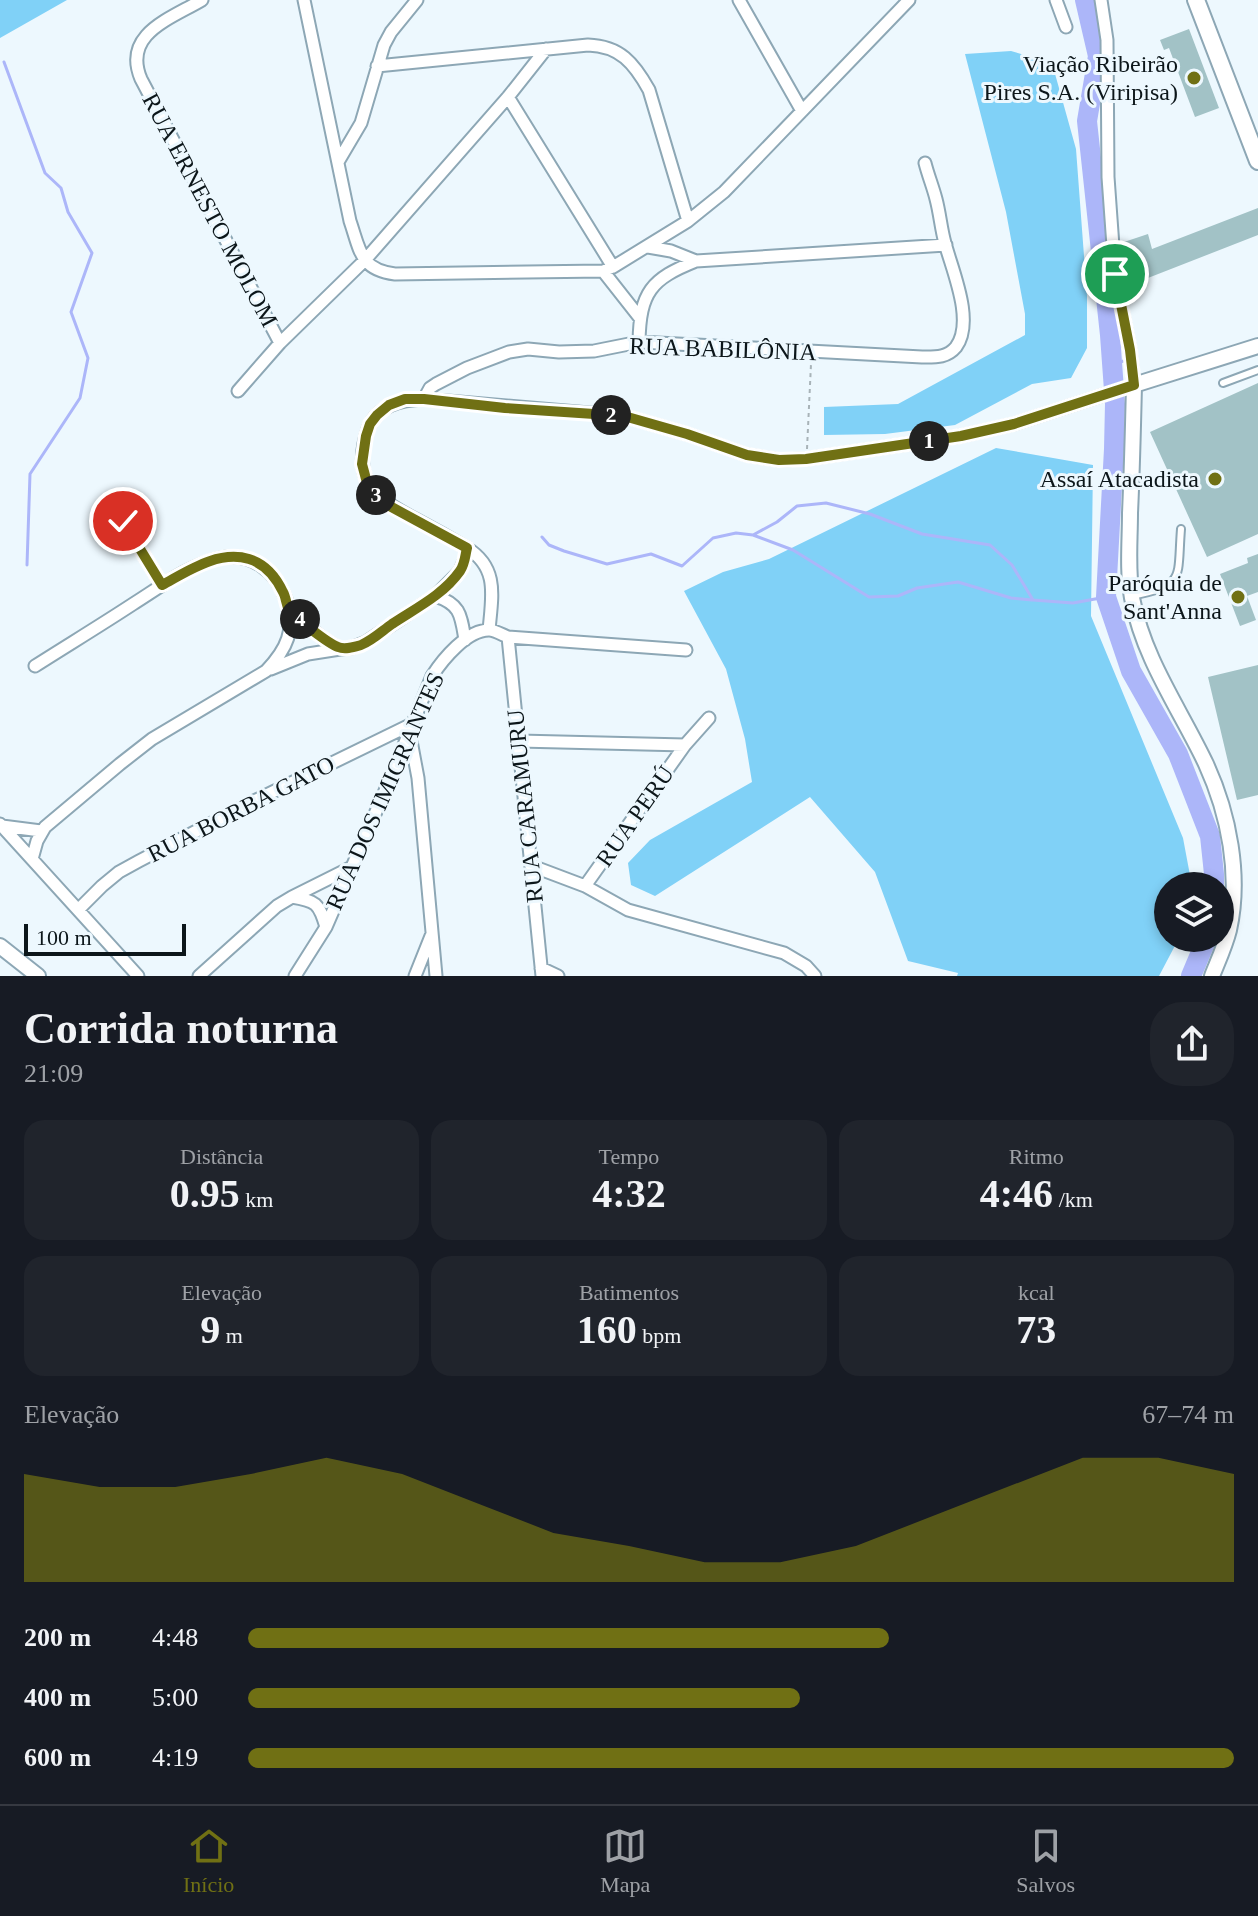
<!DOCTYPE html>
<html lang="pt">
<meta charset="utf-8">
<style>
:root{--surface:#171b24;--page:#20242c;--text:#f1f3f6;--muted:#9ea1a6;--line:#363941;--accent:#707014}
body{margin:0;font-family:"Times New Roman",serif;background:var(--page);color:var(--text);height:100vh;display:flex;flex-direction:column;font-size:30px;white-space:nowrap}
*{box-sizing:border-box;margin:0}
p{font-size:26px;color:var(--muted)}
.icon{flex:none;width:44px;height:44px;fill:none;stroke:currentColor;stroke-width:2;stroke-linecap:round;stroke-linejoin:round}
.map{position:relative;height:976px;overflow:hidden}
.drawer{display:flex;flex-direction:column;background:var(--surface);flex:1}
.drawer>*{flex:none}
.tools{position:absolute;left:1154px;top:872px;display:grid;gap:16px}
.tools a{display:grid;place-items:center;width:80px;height:80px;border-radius:50%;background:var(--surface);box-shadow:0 4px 12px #0003;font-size:40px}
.scale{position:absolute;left:24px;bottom:20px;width:162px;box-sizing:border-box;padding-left:8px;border:4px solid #0c161a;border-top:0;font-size:22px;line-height:28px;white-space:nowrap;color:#0c161a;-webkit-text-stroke:6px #edf8fe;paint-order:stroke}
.pin{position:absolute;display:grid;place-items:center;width:68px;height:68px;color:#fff;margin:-34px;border:4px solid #fff;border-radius:50%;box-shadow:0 2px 8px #0007}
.km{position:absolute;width:40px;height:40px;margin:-20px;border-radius:50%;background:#222;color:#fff;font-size:22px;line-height:40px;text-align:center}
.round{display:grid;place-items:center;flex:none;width:84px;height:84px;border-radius:32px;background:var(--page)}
.summary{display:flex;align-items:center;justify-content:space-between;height:136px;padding:0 24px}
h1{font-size:44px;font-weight:800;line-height:60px}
.stats{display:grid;grid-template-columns:repeat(3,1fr);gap:12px;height:136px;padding:8px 24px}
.stats div{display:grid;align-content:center;border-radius:20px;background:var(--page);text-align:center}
.stats b{font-size:40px;font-weight:800}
.stats small{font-size:22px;font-weight:400}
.stats p{font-size:22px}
.chart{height:224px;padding:16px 24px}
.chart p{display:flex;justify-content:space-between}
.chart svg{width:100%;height:144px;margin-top:8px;fill:var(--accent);opacity:.7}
ul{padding:0 24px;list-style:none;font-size:26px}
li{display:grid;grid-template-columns:128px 96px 1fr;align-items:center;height:60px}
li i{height:20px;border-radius:10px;background:var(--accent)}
.dock{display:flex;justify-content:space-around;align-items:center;height:112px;border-top:2px solid var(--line);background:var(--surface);font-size:22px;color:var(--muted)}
.dock a{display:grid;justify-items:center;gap:4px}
.dock .selected{color:var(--accent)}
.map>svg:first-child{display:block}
.forest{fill:#80d1f7}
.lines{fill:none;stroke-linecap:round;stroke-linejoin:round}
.stream{stroke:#acb6f9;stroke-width:3}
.river{stroke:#acb6f9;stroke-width:20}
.building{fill:#a2c2c6}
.service-casing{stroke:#8da7b5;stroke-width:10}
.minor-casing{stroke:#8da7b5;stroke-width:15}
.tertiary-casing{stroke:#8da7b5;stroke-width:18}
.secondary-casing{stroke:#8da7b5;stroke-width:20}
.path{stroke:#a8b3b8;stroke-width:2;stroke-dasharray:4 4;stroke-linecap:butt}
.service{stroke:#fff;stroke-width:6}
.minor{stroke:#fff;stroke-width:11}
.tertiary{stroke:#fff;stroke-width:14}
.secondary{stroke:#fff;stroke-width:16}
.route-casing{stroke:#fff;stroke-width:16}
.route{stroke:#707014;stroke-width:10}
.poi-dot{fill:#707014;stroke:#edf8fe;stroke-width:3}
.labels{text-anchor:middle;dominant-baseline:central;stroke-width:6;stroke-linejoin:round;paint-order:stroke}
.poi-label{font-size:24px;fill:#0c161a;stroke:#edf8fe;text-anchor:end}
.street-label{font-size:24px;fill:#0c161a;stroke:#edf8fe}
</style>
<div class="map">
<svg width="1258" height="976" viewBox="0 0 1258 976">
<rect width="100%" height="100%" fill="#edf8fe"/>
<path class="forest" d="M0 0H67L0 38Z
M1011 51 1052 63 1076 149 1087 296V348L1071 378 1032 384 955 425 885 434 824 435V407L898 404 1025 335V314L1006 212 965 54Z
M996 448 1093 465 1091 616 1183 838 1192 886H1168V938H1179L1159 976H957L958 973 908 961 875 872 810 797 655 896 631 885 628 863 650 840 752 782 745 739 726 669 684 591 723 572 769 559Z"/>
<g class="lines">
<path class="stream" d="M4 62 45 173 61 188 68 212 92 253 71 312 88 358 80 398 30 474 27 565
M1112 367 1125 360
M753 535 793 550 869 597 898 596 917 588 958 582 1011 598 1032 600
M542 537 549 545 564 551 607 564 651 554 682 566 713 538 736 533 753 535 777 522 797 506 826 503 870 514 922 534 990 545 1012 565 1033 600 1073 603 1106 597"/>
<path class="river" d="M1085 0 1098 56 1087 121 1110 335 1115 404 1114 449 1106 597 1131 671 1178 754 1210 836 1214 874V886
M1191 976 1207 938"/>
</g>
<path class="building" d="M1189 29 1219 108 1195 117 1169 48 1164 50 1160 40Z
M1258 208V235L1130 285 1124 242 1148 234 1152 249Z
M1258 383V534L1207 557 1150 432Z
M1258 554V592L1247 596 1256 620 1240 626 1220 574 1248 563 1247 558Z
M1258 665V795L1237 800 1208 677Z"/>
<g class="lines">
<defs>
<path id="service" d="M1223 383 1258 370
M1132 596C1186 584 1177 580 1181 529"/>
<path id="minor" d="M202 0C170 19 122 34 141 79L280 343 238 391
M304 0 350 221C360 250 360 270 395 274L603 271 613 267 688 221 724 192 909 0
M739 0 802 111
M1056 0 1066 27
M377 66 588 45C620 46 634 63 649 90L688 221
M508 97 613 267
M338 162 361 123 384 45 391 32 417 0
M648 247 671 251 696 261 946 245
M603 271 640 318
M639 342C640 292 651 279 696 261
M280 343 365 260 508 97 546 49
M424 399 430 388 436 384 467 368 509 352 528 349 559 352 594 351 639 342 922 357C935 357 947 358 956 347 975 321 952 270 945 243 941 229 940 214 936 199 933 187 928 175 925 163
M123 521 162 585
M435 596C461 604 461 616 465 640
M290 611 325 640 340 649 351 648 366 642 435 596 460 571 465 559 467 548
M489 630C492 596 499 568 467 548 450 538 434 529 417 520 376 498 350 482 368 429 377 405 401 400 424 399L624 416 687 434 747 455 779 460 806 459 961 436 1014 424 1134 385 1130 350 1115 274 1108 177 1107 40 1101 0
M508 637 542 976
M271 669 308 654 340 649
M409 730 418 778 436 976
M519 741 685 745
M0 824 138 976
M2 826 41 831
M32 859 37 841 45 827 120 764 152 739 266 671C287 649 296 630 286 599 276 571 251 552 220 558 189 565 160 587 133 604 101 625 68 645 35 666
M532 866 585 886 628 910 784 953 806 966 815 976
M585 886 685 745 709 718
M292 897C316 901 319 903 326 927
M79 909 102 886 119 872 139 861 252 802 412 724
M541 968 558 976
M199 976 277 906 292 897 352 867
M295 976 326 927 391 777 432 676C443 659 467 630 489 630 494 630 503 635 508 637L686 650
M415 976 431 936"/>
<path id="tertiary" d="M0 946 38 976
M1212 976C1218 961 1225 946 1229 930 1241 876 1229 814 1206 764 1180 709 1144 660 1132 598 1127 570 1130 541 1130 513 1132 470 1133 428 1134 385L1258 346"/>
<path id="secondary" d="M1196 0 1258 161"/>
</defs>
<use href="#service" class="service-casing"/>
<use href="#minor" class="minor-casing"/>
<use href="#tertiary" class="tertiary-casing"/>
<use href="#secondary" class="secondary-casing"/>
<path class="path" d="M807 449 811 364"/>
<use href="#service" class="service"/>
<use href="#minor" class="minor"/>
<use href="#tertiary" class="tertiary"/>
<use href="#secondary" class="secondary"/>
</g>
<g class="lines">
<defs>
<path id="route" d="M123 521 162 585C188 571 218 550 249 559 265 564 276 577 283 592 286 597 286 604 289 610 294 617 329 644 338 647 345 650 354 647 361 645 373 640 382 631 392 624 416 608 443 595 460 571 465 564 465 556 467 548L386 504 373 492 366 479 362 464 366 436 370 424 377 415 389 405 405 399H424L505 408 624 416 687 434 747 455 779 460 806 459 961 436 1014 424 1134 385 1130 350 1115 274"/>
</defs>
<use href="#route" class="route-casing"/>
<use href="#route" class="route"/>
</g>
<g class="poi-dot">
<circle cx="1194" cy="78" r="8"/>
<circle cx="1215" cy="479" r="8"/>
<circle cx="1238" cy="597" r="8"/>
</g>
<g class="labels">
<g class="poi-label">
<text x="1178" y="64">Viação Ribeirão<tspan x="1178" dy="28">Pires S.A. (Viripisa)</tspan></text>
<text x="1199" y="479">Assaí Atacadista</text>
<text x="1222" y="583">Paróquia de<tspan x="1222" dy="28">Sant'Anna</tspan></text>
</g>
<g class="street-label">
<text transform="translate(210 210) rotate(62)">RUA ERNESTO MOLOM</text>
<text transform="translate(723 349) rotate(2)">RUA BABILÔNIA</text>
<text transform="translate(385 791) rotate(-66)">RUA DOS IMIGRANTES</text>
<text transform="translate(525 806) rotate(-96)">RUA CARAMURU</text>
<text transform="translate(241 809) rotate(-27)">RUA BORBA GATO</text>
<text transform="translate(635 816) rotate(-55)">RUA PERÚ</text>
</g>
</g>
</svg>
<div class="tools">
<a><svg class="icon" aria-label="layers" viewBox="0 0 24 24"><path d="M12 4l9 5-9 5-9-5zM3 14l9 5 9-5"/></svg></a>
</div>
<div class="scale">100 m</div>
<div class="pin" style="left:1115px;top:274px;background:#1e9e55"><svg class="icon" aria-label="arrive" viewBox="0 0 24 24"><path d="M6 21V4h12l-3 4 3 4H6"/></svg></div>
<div class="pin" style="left:123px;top:521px;background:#d93025"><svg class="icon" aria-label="check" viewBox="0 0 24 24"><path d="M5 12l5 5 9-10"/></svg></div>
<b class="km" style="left:929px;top:441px">1</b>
<b class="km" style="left:611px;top:415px">2</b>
<b class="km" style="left:376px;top:495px">3</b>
<b class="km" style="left:300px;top:619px">4</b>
</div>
<section class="drawer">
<div class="summary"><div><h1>Corrida noturna</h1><p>21:09</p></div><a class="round"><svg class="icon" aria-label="share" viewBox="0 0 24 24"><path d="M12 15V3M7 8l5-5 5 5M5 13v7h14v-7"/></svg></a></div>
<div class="stats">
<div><p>Distância</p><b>0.95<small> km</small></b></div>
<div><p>Tempo</p><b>4:32</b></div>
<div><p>Ritmo</p><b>4:46<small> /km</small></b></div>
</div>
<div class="stats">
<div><p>Elevação</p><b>9<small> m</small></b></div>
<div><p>Batimentos</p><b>160<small> bpm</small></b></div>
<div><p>kcal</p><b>73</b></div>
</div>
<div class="chart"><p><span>Elevação</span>67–74 m</p>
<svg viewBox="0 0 160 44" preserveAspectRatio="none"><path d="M0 44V11L10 15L20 15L30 11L40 6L50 11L60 20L70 29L80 33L90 38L100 38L110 33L120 24L130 15L140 6L150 6L160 11V44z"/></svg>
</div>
<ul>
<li><b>200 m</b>4:48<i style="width:65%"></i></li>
<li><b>400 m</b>5:00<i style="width:56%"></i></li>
<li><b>600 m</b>4:19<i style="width:100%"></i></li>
</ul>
</section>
<nav class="dock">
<a class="selected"><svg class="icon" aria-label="home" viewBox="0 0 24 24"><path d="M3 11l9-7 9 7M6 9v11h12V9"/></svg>Início</a>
<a><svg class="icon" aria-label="map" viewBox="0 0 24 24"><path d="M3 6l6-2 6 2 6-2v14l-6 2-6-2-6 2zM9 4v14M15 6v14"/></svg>Mapa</a>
<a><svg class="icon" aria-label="saved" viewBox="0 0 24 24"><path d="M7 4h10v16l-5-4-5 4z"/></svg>Salvos</a>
</nav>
